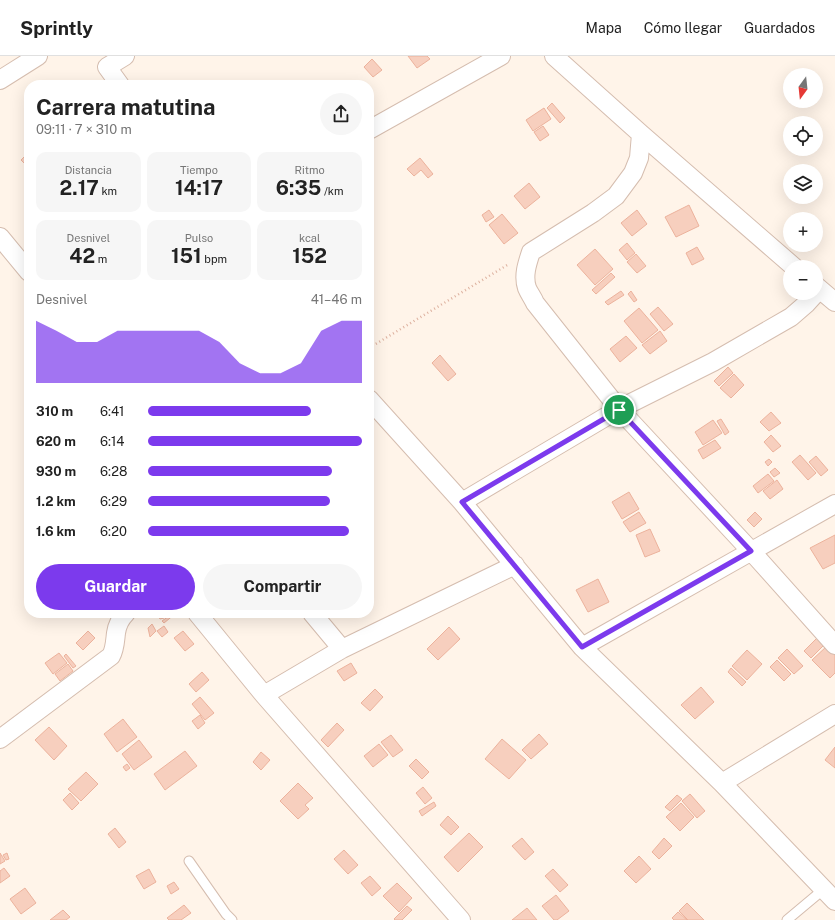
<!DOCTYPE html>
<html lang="es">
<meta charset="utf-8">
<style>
:root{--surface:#fff;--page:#f6f6f6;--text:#222;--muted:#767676;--line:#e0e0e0;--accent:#7c3aed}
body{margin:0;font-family:"Public Sans",sans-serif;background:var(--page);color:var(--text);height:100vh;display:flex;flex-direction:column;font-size:15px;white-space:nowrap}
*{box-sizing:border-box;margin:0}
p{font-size:13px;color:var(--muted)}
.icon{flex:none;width:22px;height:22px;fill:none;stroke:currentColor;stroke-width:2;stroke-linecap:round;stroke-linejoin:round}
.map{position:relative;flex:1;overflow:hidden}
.side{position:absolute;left:24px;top:24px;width:350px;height:538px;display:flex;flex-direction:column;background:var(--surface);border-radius:16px;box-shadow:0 4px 16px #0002}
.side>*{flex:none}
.needle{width:26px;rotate:195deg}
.controls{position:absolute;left:783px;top:12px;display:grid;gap:8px}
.controls a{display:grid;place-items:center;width:40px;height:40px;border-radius:50%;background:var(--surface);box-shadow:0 4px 16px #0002;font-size:20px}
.pin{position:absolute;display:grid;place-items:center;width:34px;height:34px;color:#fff;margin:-17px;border:2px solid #fff;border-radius:50%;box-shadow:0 1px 4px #0007}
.round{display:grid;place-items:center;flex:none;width:42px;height:42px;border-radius:21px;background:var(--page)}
.overview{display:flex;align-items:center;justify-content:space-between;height:68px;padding:0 12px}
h1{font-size:22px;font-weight:700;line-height:30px}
.stats{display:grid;grid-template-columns:repeat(3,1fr);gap:6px;height:68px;padding:4px 12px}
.stats div{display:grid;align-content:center;border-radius:10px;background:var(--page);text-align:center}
.stats b{font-size:20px;font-weight:700}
.stats small{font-size:11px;font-weight:400}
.stats p{font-size:11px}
.chart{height:112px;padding:8px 12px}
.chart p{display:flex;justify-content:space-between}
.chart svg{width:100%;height:72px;margin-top:4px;fill:var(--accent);opacity:.7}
.primary-button{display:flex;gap:8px;margin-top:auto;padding:8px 12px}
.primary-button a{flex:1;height:46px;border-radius:24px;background:var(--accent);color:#fff;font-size:16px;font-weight:700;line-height:46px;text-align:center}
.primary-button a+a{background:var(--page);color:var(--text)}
ul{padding:0 12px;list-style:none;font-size:13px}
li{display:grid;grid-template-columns:64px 48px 1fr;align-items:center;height:30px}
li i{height:10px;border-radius:5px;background:var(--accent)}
header{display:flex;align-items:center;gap:24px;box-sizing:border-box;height:56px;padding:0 20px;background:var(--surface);border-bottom:1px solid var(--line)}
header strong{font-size:19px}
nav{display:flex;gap:22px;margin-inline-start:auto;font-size:14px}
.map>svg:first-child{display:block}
.building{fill:#f7cfbe;stroke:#ecb29c}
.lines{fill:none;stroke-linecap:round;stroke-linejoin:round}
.lane-casing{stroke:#d5bdaf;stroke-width:11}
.street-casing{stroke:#d5bdaf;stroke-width:20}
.path{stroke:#ddb19f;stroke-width:2.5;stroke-dasharray:1 3;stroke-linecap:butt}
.lane{stroke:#fff;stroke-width:9}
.street{stroke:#fff;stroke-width:18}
.route-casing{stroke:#fff;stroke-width:8}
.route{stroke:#7c3aed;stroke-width:5}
</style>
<header>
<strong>Sprintly</strong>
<nav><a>Mapa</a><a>Cómo llegar</a><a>Guardados</a></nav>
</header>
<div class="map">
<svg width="835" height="864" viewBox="0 0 835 864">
<rect width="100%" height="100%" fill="#fff4e9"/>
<path class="building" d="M408 0H427L430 3 417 12Z
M372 3 382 14 373 21 364 11Z
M552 47 565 62 560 67 547 52Z
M544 52 551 63 533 75 526 64Z
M543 70 549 79 540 85 534 76Z
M27 98 29 100V110L28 111 21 104Z
M420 102 433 118 428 122 421 114 414 120 407 113Z
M529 127 540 141 525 153 514 140Z
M689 149 699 170 676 181 665 161Z
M489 154 494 161 486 166 482 159Z
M637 154 647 168 632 180 621 167Z
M502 158 518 177 504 188 489 169Z
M627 187 635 197 627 204 619 194Z
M697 191 704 203 692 209 686 197Z
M595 193 613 213 595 229 577 209Z
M636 198 646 210 637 217 627 206Z
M611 217 615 221 596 238 592 234Z
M621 235 624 239 608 249 605 246Z
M631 235 637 244 634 246 628 238Z
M658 251 673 268 664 275 650 258Z
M639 252 658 274 642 287 624 265Z
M660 275 667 285 650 298 642 289Z
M626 280 637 292 620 306 610 293Z
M440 299 456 318 448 325 432 307Z
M728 311 733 317 719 330 714 325Z
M734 318 744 329 731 342 720 332Z
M771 356 781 367 769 375 760 366Z
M721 363 729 376 725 379 717 365Z
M713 364 722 377 703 389 695 376Z
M771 379 781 390 773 396 764 386Z
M715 384 721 392 703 403 698 394Z
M800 399 816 417 808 424 792 406Z
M816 400 828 414 821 420 809 406Z
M769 403 772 406 768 410 765 406Z
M775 412 780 417 774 421 770 416Z
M768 418 774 425 758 437 753 430Z
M777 424 783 433 770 443 763 435Z
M629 436 639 453 622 463 612 446Z
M639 456 646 467 630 476 623 466Z
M755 456 762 463 754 471 747 464Z
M650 473 660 495 645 501 636 479Z
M835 479V507L823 513 810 492Z
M598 523 609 546 588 556 576 534Z
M156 557H161L164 562 160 563Z
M173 557 175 558 164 567 162 565Z
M152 568 156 575 150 581 148 572Z
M164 570 168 576 162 581 157 575Z
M449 571 460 583 438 604 427 593Z
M88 575 95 582 83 594 76 587Z
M183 575 194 588 185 595 174 582Z
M818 581 825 588 811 602 804 595Z
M827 590 835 598V617L830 622 812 604Z
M787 593 803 610 794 618 778 602Z
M747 594 762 608 747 624 732 610Z
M59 597 67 607 53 618 45 607Z
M66 598 76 610 73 612 64 600Z
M777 604 791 618 784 625 770 611Z
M351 607 357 617 344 625 337 615Z
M68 608 73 615 60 625 55 618Z
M731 612 746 626 742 630 728 616Z
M202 616 209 624 196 636 189 628Z
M701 631 714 646 695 663 681 649Z
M375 633 383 641 370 655 361 647Z
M200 641 214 657 205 664 192 648Z
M200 659 205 667 198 673 192 665Z
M123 663 137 681 117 696 104 678Z
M337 667 344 674 328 691 321 684Z
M49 671 67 690 54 704 35 684Z
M539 678 548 688 531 703 522 694Z
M391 679 403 694 393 701 381 686Z
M502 683 526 704 509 723 485 703Z
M139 684 152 701 134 714 122 698Z
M379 688 388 699 373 711 364 700Z
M835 691V712L825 704Z
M185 695 197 710 165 734 154 718Z
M261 696 270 704 261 714 253 706Z
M416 703 429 716 422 723 409 710Z
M127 708 130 712 126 715 123 711Z
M86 716 98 728 81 745 68 733Z
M298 727 313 742 305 749 309 753 298 763 280 745Z
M423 731 432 742 425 748 416 737Z
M70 737 79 747 72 754 63 744Z
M690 738 705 755 697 762 682 745Z
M677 739 682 743 670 755 665 751Z
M434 746 436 750 422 760 419 755Z
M681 747 694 761 680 775 666 761Z
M448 760 459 771 451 779 440 769Z
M115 772 126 786 119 792 108 778Z
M469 777 483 791 458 816 444 801Z
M522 782 534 796 525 804 512 790Z
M664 782 672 790 659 803 652 796Z
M344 794 358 809 348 818 334 803Z
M0 797 5 805 0 808Z
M7 797 9 803 6 804 3 799Z
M639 800 651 813 636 827 624 815Z
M4 812 10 820 0 827V815Z
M149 813 156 826 144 833 136 820Z
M553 813 568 829 560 836 545 820Z
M370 820 381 832 372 840 361 827Z
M174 826 179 833 171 838 167 830Z
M397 827 412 842 399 856 383 840Z
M25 832 36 847 21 858 10 843Z
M556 839 569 855 557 864H554L542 850Z
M687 847 704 864H688L679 855Z
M184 849 191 857 181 864H169L167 862Z
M407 850 412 854 402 864H395L394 863Z
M527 852 537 864H512Z
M63 854 70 861 66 864H50Z
M678 856 687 864H674L672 862Z"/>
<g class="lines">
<defs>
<path id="lane" d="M189 805 226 858 232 864
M787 864 824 833"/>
<path id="street" d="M554 0 641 78 794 211
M0 24 38 0
M120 29 107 11 125 0
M369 74 501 0
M641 78 639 102 633 117 616 140 593 157 531 196C527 208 523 220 527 232 529 237 533 242 535 247L619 353 751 495 835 589
M0 181 29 216
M816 230 835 246
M369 343 462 446 582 591 722 727 835 845
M462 446 619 353 713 306 791 261 806 248 816 237
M197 557 264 639
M312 557 342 593
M582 591 835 448
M0 683 111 600C115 593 115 585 116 577 117 570 121 562 126 557
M722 727 835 658
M461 864 264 639 342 593 515 509"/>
</defs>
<use href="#lane" class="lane-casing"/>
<use href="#street" class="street-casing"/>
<path class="path" d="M369 292 509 208"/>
<use href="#lane" class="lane"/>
<use href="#street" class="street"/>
</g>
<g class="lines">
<defs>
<path id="route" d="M619 354 751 495 582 591 462 446Z"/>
</defs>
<use href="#route" class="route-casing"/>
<use href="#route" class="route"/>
</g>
</svg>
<div class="controls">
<a><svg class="needle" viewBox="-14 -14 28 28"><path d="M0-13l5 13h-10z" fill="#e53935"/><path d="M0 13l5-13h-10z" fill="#767676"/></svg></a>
<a><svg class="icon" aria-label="locate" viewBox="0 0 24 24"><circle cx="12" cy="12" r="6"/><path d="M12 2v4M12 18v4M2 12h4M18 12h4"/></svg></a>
<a><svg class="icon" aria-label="layers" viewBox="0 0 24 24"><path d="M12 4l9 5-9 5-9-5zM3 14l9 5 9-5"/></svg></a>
<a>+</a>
<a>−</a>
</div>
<div class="pin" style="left:619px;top:354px;background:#1e9e55"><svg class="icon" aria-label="arrive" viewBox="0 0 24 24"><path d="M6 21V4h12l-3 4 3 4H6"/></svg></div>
<section class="side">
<div class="overview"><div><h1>Carrera matutina</h1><p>09:11 · 7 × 310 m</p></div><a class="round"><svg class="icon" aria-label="share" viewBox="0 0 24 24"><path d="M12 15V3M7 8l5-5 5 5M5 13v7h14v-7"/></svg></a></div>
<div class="stats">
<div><p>Distancia</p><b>2.17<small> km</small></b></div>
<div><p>Tiempo</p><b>14:17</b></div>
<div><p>Ritmo</p><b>6:35<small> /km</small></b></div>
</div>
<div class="stats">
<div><p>Desnivel</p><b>42<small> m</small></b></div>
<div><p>Pulso</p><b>151<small> bpm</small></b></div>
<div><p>kcal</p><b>152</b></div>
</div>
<div class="chart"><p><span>Desnivel</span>41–46 m</p>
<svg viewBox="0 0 160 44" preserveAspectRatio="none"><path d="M0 44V6L10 12L20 19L30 19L40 12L50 12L60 12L70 12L80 12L90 19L100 32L110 38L120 38L130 32L140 12L150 6L160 6V44z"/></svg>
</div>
<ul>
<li><b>310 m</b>6:41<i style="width:76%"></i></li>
<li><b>620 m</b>6:14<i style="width:100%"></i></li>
<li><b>930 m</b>6:28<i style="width:86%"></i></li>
<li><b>1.2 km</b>6:29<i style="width:85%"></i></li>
<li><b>1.6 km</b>6:20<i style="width:94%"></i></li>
</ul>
<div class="primary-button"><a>Guardar</a><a>Compartir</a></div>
</section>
</div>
